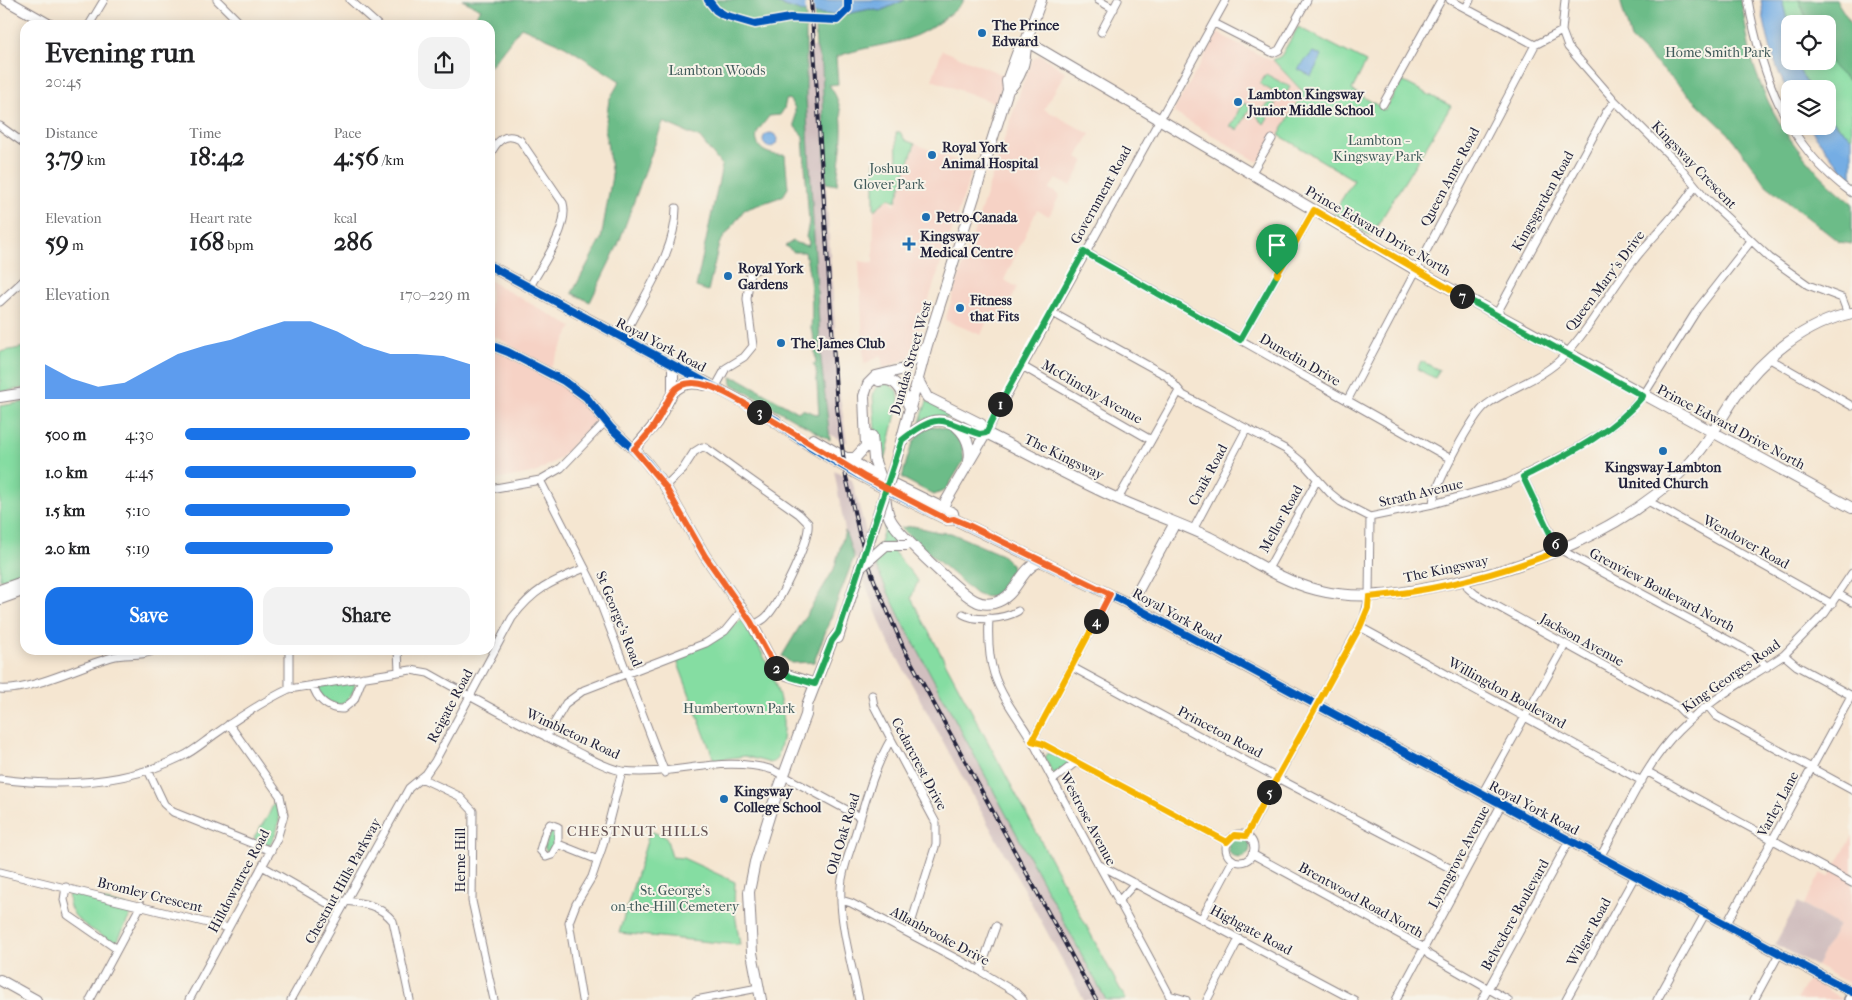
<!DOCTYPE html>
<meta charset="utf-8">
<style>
:root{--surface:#fff;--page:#f2f2f2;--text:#202124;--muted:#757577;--accent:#1a73e8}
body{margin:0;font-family:"IM FELL French Canon",serif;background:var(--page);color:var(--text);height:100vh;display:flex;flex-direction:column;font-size:19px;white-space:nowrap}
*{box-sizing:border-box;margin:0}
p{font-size:16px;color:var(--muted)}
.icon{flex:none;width:28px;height:28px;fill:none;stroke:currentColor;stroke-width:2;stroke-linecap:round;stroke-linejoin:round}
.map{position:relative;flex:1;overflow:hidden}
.details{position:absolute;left:20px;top:20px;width:475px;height:635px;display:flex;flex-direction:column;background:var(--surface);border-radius:15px;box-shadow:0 2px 12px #0003}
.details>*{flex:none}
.tools{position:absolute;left:1781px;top:15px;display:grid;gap:10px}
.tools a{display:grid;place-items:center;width:55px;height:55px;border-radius:10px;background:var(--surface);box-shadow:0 2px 12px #0003;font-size:25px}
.pin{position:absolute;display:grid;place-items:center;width:42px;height:42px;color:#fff;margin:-51px -21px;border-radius:50% 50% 50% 0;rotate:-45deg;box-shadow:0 0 5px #0007}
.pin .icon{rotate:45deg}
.km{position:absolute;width:25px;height:25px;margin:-12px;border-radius:50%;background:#222;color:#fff;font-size:14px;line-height:25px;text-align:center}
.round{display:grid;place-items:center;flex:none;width:52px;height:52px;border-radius:15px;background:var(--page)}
.head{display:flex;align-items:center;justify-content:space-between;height:85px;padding:0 25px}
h1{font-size:28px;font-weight:800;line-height:38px}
.metrics{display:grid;grid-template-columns:repeat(3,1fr);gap:8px;height:85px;padding:5px 25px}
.metrics div{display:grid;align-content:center}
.metrics b{font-size:25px;font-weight:800}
.metrics small{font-size:14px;font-weight:400}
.metrics p{font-size:14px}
.chart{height:140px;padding:10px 25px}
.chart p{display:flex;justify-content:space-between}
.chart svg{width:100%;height:90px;margin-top:5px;fill:var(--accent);opacity:.7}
.primary-button{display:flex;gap:10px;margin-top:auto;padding:10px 25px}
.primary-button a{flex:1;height:58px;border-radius:15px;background:var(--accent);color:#fff;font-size:20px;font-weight:800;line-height:58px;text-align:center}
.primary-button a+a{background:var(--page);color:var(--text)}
ul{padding:0 25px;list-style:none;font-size:16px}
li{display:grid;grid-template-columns:80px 60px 1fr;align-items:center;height:38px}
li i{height:12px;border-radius:6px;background:var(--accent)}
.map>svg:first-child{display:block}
.built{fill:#f6d2c5}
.industrial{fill:#d1bfbf}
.green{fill:#85dda2;stroke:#54806e}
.forest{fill:#6cbc88;stroke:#476f62}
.water{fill:#74ade4;stroke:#4b6890}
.pier{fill:#f5e6d1}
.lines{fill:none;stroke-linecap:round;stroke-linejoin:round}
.street-casing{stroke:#8c8486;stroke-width:9}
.secondary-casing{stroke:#8c8486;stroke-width:12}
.primary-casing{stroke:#8c8486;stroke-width:14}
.street{stroke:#fff;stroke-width:7}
.secondary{stroke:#fff;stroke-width:10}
.primary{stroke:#fff;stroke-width:11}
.rail-casing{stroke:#22223b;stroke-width:4}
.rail{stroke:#f7f3e8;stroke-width:2;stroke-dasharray:5.5;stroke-linecap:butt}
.secondary-bridge-casing{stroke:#8c8486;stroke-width:12;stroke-linecap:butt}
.secondary-bridge{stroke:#fff;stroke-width:10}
.cycleway-casing{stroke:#f7f3e8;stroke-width:11}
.cycleway{stroke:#0057b8;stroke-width:8}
.split-1-casing{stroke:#fff;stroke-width:10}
.split-2-casing{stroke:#fff;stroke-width:10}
.split-3-casing{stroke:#fff;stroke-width:10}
.split-4-casing{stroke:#fff;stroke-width:10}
.split-5-casing{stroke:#fff;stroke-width:10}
.split-6-casing{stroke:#fff;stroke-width:10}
.split-7-casing{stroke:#fff;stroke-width:10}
.split-8-casing{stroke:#fff;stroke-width:10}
.split-1{stroke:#22a559;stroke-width:6}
.split-2{stroke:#22a559;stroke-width:6}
.split-3{stroke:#f0652b;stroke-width:6}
.split-4{stroke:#f0652b;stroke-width:6}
.split-5{stroke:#f5b400;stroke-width:6}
.split-6{stroke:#f5b400;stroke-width:6}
.split-7{stroke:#22a559;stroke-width:6}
.split-8{stroke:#f5b400;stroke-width:6}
.poi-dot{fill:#1f6fb2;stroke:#f7f3e8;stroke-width:2}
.labels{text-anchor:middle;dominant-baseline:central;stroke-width:4;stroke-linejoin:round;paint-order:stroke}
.poi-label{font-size:14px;font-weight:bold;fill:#22223b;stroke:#f7f3e8;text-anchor:start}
.park-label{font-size:14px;fill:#405a5a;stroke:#f7f3e8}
.street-label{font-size:14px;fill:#22223b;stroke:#f7f3e8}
.neighbourhood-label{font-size:15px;letter-spacing:1px;fill:#665354;stroke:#f7f3e8}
</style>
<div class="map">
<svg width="1852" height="1000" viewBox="0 0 1852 1000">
<rect width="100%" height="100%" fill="#f7f3e8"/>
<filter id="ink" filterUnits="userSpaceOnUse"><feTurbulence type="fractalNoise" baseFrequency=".02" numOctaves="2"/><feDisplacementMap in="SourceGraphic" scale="10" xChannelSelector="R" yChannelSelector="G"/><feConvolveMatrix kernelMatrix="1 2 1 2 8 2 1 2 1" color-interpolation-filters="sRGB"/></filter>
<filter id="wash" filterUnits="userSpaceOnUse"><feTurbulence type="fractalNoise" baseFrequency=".0096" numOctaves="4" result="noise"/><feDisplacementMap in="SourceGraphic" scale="20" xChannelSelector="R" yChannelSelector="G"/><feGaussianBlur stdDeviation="1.12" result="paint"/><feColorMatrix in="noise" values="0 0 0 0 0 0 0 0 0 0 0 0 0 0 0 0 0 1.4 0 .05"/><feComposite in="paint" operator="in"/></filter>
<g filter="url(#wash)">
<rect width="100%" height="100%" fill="#f5e6d1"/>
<path class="built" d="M1218 33 1269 60H1273L1303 92 1279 135 1272 140 1258 162 1173 112Z
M942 50 1006 76 995 103 932 80Z
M1040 55 1066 72 1044 109 1090 134 1077 157 1084 161 1071 186 1056 179 1049 189 1060 195 1049 216 1037 210 1004 280 1017 287 1001 323 988 318 981 335 945 320 1021 88 1033 59Z
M916 144 973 168 909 358 883 369 881 355 864 364 859 261 873 263 874 210 889 198 895 206Z
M490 281 572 327 550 368 496 337 490 336Z
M490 350 502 353 577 394 598 418 560 458 537 472 490 481Z
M1852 836V985L1816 966 1838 925 1804 905 1821 873 1829 877Z
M1809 978 1843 1000H1796Z"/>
<path class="industrial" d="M807 47H816L822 66 827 206 839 391 847 443 829 434 821 360 806 97Z
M834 470 852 480 874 563 901 619 1106 1000H1084L885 635 845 531Z
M1798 902 1838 925 1816 966 1775 944Z"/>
<path class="green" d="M1782 0H1799L1809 24H1790V32Z
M1852 25V138C1829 119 1828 118 1828 89H1810L1799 70 1797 61H1828V27Z
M1298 27 1366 62 1352 90 1385 110 1402 81 1451 106 1371 236 1333 213 1354 180 1279 135 1303 92 1273 60 1281 56Z
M1266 74 1290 87 1284 98 1260 84Z
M1271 102 1276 104 1264 124 1258 118V113Z
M1244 103 1251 107 1238 130 1230 126C1238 119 1235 111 1244 103Z
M896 132H900L905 140 915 144 896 201 889 198 874 210V162L897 161Z
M25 347V388L0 392V352Z
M1421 361 1439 370 1435 378 1417 369Z
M883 384H889L898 392 899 400 883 469 877 457 873 396 875 389Z
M927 401 978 428C958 421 939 410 920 422Z
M25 402V572L0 580V406Z
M887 520 891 530 905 542 879 545Z
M895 547 894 552 918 581 911 598 1126 1000H1106L901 619 874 563C880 555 884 549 895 547Z
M743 617C763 654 793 705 780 748 778 755 778 761 770 763L745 756 714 760 676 658 732 628Z
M352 681 355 683C354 693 349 701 339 705L325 700 315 687Z
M1048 753 1068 761 1069 765 1053 774 1045 758Z
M276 798 279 800C281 815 279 832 270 844H259L254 837 268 816Z
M552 829 556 831 554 845 549 853 547 852 544 847Z
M650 831 666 837 672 857 683 858 735 882 734 907 740 945 619 933Z
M69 892 134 908 118 940 113 942C94 930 64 919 69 892Z"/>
<path class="forest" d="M462 0H767L806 13V97L821 360 830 440 732 384 731 377 740 379 798 412 802 409 819 415 816 369 813 364 816 363 813 332 811 330C813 302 811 279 805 252H794L785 246 793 241 796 243 808 246 809 242 806 237 809 222 803 136 795 127V108L789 99 786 100 784 109 780 115 769 116C766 121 759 128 757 133 753 151 772 156 785 155L788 188 783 196 744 210 719 244 708 291 696 287 722 166 700 138 663 122 618 245 590 302 572 293 601 239 612 176 605 128 609 100 620 81 565 46 521 27 490 67V25H468L481 9Z
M905 0H964C955 14 923 34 907 39 883 46 859 48 836 57L838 84 829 85C851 113 839 152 837 185L826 183 822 66 816 47 814 13 841 15 870 9 880 11Z
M1620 0H1741C1746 24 1748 52 1757 75 1777 129 1808 168 1852 203V244L1839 242 1766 185 1729 134 1631 39Z
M1799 0H1836L1852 25V83C1823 62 1828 57 1828 24H1809Z
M935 426 950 430 961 439 964 460 946 490 934 495 902 478C908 458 911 430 935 426Z
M913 526 938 532 951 533 1002 555 1011 564 1014 580C1005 594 992 601 976 594L900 528Z
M845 531 854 557 814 662 791 663 782 656 834 569Z
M1228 847a11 11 0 1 1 22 0a11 11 0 1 1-22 0Z"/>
<path class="water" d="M767 0H905L880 11 870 9 841 15 806 13Z
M1761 0H1782L1790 32V61H1797L1799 70 1810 89H1790V96C1774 66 1765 33 1761 0Z
M1313 52 1322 56 1311 76 1298 69Z
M1828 113 1836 125 1852 138V183L1808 126H1828Z
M763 140a7 7 0 1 1 14 0a7 7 0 1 1-14 0Z"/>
<path class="pier" d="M805 0H813L814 16 806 15Z"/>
</g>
<g filter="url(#ink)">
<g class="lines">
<defs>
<path id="street" d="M217 0 242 25
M350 0 378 25
M1098 0 1114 9
M1450 0 1535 45
M1565 0 1562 31 1568 47 1615 101 1676 162 1704 196 1770 258 1808 285 1842 298 1848 314
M1748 0C1761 75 1787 147 1852 193
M1466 8 1470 0
M1214 23 1273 53 1279 50 1307 0
M89 25 104 0
M1101 32 1118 0
M1383 104 1441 0
M0 126 25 144
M490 155C496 142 505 131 520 140L563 203C570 227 541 267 529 288
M1251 174 1272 139
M1085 252 1451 459
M0 302 25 279
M1051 312 1167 376 1183 395 1287 450 1303 463 1330 493 1341 502 1370 517 1433 504 1508 483 1574 450 1605 431 1626 414 1643 396 1697 310 1751 241
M1496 315 1607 111 1615 101
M623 338C641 299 676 253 676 208
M1240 340 1314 210
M1770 359 1852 406
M1022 366 1151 440
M715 388 726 368 744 357 753 346 747 299 750 272 758 269
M1347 401 1535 45 1562 31
M986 433 1226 0
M1523 477 1555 542 1561 550 1754 654 1767 667
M540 480 593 584 665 773
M665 486 683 469 694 452 702 447 706 448 799 514 808 523C811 539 778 606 766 617 762 621 757 623 753 625
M490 489 540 480 561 468 606 421
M1118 499 1179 391
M1648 501 1832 604
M1433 504C1433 488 1473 415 1486 405 1510 387 1542 379 1563 357 1591 328 1610 290 1635 259 1654 234 1679 213 1695 186
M1193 530 1246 430
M1268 569 1317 480
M1465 580 1468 588 1475 594 1677 706 1690 719
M1838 594 1852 602
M1110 595 1032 741 1043 744 1227 842
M963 614C977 622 1004 619 1018 611
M989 618C988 637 988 655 994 674 1003 701 1022 722 1035 746 1079 832 1128 915 1172 1000
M1360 627 1642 781
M289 650V689
M398 650 399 671
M1784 655 1797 666 1852 696
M1072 667 1285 782 1463 875
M313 685C316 699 329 710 343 709L354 700 363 677
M0 689C28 692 83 665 112 657 125 653 143 657 154 650
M872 695 874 706 891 739 936 823V844L908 933
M1708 706 1716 716 1852 790
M546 737 566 703 584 690 706 643 725 631 743 609
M148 770 164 804 173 812 271 851
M1648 772 1852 883
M421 778 459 796 473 811 472 901 494 1000
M0 779C61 787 127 784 183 756 194 751 204 742 214 735 238 718 263 701 289 689L411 670 428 673C476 700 524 726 573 750 588 757 605 768 622 771 673 777 722 754 773 770L860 817
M1053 780 1076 762
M1482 794 1565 645
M550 824 558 827V844L552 855 546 857 540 850 546 830Z
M1226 848a14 14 0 1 1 28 0a14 14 0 1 1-28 0Z
M1246 836 1364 618 1369 597 1370 517
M558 844 598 860
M1252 854 1421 946 1429 955 1508 1000
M1600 857C1624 816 1644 765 1678 731 1708 700 1749 679 1784 655L1825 613 1852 573
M1098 864 1354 1000
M262 866 339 910
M0 872 228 928
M66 887 64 900 68 915 117 949
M841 900 851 903 980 971 1015 992 1023 1000
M345 901C364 903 380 905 393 921L410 1000
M1118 902 1135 883
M1202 918 1233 860
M1726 925 1851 696
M980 971 996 926
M1169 995 1186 1000
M90 1000 141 905
M189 1000 277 839 284 815 280 796 229 724
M291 1000 409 788 426 774 435 761 512 618C535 588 551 582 585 568
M582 1000 569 922 576 904 592 877 602 848 622 771
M696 1000 758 988
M859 1000C852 966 839 922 841 887 842 869 850 852 855 835 865 803 874 768 891 739
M1207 1000 1239 939
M1396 1000 1501 805
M1482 1000 1569 841
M1566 1000 1635 876
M1657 1000 1705 914
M1754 1000 1779 954"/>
<path id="secondary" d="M6 0 50 25
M1026 41 1416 270 1852 508
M1008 90C1022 78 1026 59 1026 41
M490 266 776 420
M490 345 508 352 564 381 586 397 611 428 644 459 665 486 705 556 751 622 773 664 784 674 815 684
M918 380 927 397 981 424 986 433
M879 381C898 375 904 396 911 410
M673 392C683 383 691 382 704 385
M0 397 25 393
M770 418C824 459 887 491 948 520L954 519 1125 602 1852 992
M957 427C966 435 972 448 969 461
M986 433C1029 454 1072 478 1116 498 1147 512 1179 523 1209 537 1245 555 1278 580 1317 590 1360 601 1399 594 1442 585 1527 568 1626 531 1687 466 1707 445 1720 420 1736 396 1763 357 1805 323 1852 313
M872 436 874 459 881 478
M813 439 881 478 953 513 954 519
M903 440C939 410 940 420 980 434L986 433
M634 449 657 422 673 392V365
M846 458H855L866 446 864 396 868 384 876 376 904 369 924 348
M895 464 927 345 1008 90 1007 81 1018 51 1026 41 1041 0
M885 496C886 505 887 515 892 522 901 536 962 595 976 601 981 604 988 604 994 603 1019 596 1018 569 1041 561
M942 508 986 433
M0 590 25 581
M0 599 25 590
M1130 605 1175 523
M838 638 860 568
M0 980 36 1000
M761 1000 752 953 749 892 755 862 772 807 806 715 807 705 832 641 838 633"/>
<path id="primary" d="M1850 1000 1852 997"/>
</defs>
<use href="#street" class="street-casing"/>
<use href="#secondary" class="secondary-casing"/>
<use href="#primary" class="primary-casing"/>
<use href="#street" class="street"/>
<use href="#secondary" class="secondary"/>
<use href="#primary" class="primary"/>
<defs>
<path id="rail" d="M811 0 837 407 846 477 860 537 874 580 904 649 1096 1000"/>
</defs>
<use href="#rail" class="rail-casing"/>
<use href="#rail" class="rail"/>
<defs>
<path id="secondary-bridge" d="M861 567 886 545H907
M860 568 895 464"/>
</defs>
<use href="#secondary-bridge" class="secondary-bridge-casing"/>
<use href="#secondary-bridge" class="secondary-bridge"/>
<defs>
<path id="cycleway" d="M708 0 716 10 724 15 755 24 790 18 837 20 848 9V0
M490 266 777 421
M490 345 508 352 564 381 586 397 611 428 644 459 665 486 705 556 753 625
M770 418C824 459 887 491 948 520L954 519 1125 602 1852 992"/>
</defs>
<use href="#cycleway" class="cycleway-casing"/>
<use href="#cycleway" class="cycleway"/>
</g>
</g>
<g class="lines" filter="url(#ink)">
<defs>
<path id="split-1" d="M1000 404 1084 252 1240 340 1277 275"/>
<path id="split-2" d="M776 668 791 677 815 684 832 641 838 633 902 440C940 410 940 421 980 434L986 433 1000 404"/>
<path id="split-3" d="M759 412C739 401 692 367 673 392 667 400 663 411 658 419 652 431 643 440 634 449L665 486 705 556 751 622 776 668"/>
<path id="split-4" d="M759 412 865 477 948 520 954 519 966 524 1110 594 1096 621"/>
<path id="split-5" d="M1096 621 1032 741 1043 744 1227 842 1234 835 1246 836 1269 792"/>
<path id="split-6" d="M1269 792 1360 627 1368 608 1369 597C1435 591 1500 574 1561 550L1555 544"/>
<path id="split-7" d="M1462 296 1643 396C1612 434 1566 455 1523 477L1555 544"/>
<path id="split-8" d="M1277 275 1314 210 1462 296"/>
</defs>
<use href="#split-1" class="split-1-casing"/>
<use href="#split-2" class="split-2-casing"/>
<use href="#split-3" class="split-3-casing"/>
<use href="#split-4" class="split-4-casing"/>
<use href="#split-5" class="split-5-casing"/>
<use href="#split-6" class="split-6-casing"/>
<use href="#split-7" class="split-7-casing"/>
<use href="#split-8" class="split-8-casing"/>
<use href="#split-1" class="split-1"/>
<use href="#split-2" class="split-2"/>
<use href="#split-3" class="split-3"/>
<use href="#split-4" class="split-4"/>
<use href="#split-5" class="split-5"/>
<use href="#split-6" class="split-6"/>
<use href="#split-7" class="split-7"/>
<use href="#split-8" class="split-8"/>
</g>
<g class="poi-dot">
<circle cx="982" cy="33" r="5"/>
<circle cx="1238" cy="102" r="5"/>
<circle cx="932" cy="155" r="5"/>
<circle cx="926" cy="217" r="5"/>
<path d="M906.5 236.5h5v5h5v5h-5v5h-5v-5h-5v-5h5z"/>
<circle cx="728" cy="276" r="5"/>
<circle cx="960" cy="308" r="5"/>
<circle cx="781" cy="343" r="5"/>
<circle cx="1663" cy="451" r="5"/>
<circle cx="724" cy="799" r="5"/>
</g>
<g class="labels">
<g class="poi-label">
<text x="992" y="25">The Prince<tspan x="992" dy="16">Edward</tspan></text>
<text x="1248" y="94">Lambton Kingsway<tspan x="1248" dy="16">Junior Middle School</tspan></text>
<text x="942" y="147">Royal York<tspan x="942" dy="16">Animal Hospital</tspan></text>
<text x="936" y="217">Petro-Canada</text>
<text x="920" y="236">Kingsway<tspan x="920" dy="16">Medical Centre</tspan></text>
<text x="738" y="268">Royal York<tspan x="738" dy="16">Gardens</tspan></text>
<text x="970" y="300">Fitness<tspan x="970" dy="16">that Fits</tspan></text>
<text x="791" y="343">The James Club</text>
<text x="1663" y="467" text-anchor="middle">Kingsway-Lambton<tspan x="1663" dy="16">United Church</tspan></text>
<text x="734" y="791">Kingsway<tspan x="734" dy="16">College School</tspan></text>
</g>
<g class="park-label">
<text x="1718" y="52">Home Smith Park</text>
<text x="717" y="70">Lambton Woods</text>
<text x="1378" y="140">Lambton -<tspan x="1378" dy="16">Kingsway Park</tspan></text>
<text x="889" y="168">Joshua<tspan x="889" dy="16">Glover Park</tspan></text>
<text x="739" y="708">Humbertown Park</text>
<text x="675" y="890">St. George’s<tspan x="675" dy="16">on-the-Hill Cemetery</tspan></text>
</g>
<g class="street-label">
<text transform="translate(1694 165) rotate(46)">Kingsway Crescent</text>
<text transform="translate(1450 177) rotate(-62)">Queen Anne Road</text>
<text transform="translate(1101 195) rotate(-61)">Government Road</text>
<text transform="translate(1543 201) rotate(-61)">Kingsgarden Road</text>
<text transform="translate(1378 231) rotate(30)">Prince Edward Drive North</text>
<text transform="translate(1605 281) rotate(-53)">Queen Mary's Drive</text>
<text transform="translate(661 345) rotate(28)">Royal York Road</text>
<text transform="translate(911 358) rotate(-74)">Dundas Street West</text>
<text transform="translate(1300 360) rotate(30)">Dunedin Drive</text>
<text transform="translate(1092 392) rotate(30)">McClinchy Avenue</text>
<text transform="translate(1731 427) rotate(28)">Prince Edward Drive North</text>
<text transform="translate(1064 457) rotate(26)">The Kingsway</text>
<text transform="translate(1208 475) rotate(-62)">Craik Road</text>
<text transform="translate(1421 493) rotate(-13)">Strath Avenue</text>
<text transform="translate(1281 519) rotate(-61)">Mellor Road</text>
<text transform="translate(1746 542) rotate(29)">Wendover Road</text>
<text transform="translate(1446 569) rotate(-12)">The Kingsway</text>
<text transform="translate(1662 590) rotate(28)">Grenview Boulevard North</text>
<text transform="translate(1177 616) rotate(29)">Royal York Road</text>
<text transform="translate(619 619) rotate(68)">St George's Road</text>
<text transform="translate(1582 640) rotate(29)">Jackson Avenue</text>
<text transform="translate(1731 676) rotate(-35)">King Georges Road</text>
<text transform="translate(1507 693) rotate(29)">Willingdon Boulevard</text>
<text transform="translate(450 706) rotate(-62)">Reigate Road</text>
<text transform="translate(1220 732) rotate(28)">Princeton Road</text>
<text transform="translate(573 734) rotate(25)">Wimbleton Road</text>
<text transform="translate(919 764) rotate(62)">Cedarcrest Drive</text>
<text transform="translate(1778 804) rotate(-62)">Varley Lane</text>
<text transform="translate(1534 808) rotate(28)">Royal York Road</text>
<text transform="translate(1088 819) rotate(62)">Westrose Avenue</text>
<text transform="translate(843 834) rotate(-73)">Old Oak Road</text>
<text transform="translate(1459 857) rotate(-62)">Lynngrove Avenue</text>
<text transform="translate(460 860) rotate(-90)">Herne Hill</text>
<text transform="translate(239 881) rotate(-62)">Hilldowntree Road</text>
<text transform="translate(343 881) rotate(-61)">Chestnut Hills Parkway</text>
<text transform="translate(150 895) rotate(14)">Bromley Crescent</text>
<text transform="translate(1361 900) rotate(29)">Brentwood Road North</text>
<text transform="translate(1515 915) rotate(-61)">Belvedere Boulevard</text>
<text transform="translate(1251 930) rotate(28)">Highgate Road</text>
<text transform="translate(1589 932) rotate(-61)">Wilgar Road</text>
<text transform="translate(940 936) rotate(28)">Allanbrooke Drive</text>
</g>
<g class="neighbourhood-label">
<text x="638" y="831">CHESTNUT HILLS</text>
</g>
</g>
</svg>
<div class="tools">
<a><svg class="icon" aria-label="locate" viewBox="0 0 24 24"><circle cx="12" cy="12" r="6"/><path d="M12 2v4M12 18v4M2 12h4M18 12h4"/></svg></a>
<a><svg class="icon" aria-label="layers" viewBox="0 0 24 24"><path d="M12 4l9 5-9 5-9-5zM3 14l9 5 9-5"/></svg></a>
</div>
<div class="pin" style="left:1277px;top:275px;background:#1e9e55"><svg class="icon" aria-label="arrive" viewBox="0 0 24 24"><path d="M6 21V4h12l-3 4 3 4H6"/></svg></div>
<b class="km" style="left:1000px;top:404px">1</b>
<b class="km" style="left:776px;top:668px">2</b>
<b class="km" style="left:759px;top:412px">3</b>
<b class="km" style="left:1096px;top:621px">4</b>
<b class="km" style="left:1269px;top:792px">5</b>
<b class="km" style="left:1555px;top:544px">6</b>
<b class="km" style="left:1462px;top:296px">7</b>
<section class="details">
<div class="head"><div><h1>Evening run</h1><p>20:45</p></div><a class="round"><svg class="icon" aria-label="share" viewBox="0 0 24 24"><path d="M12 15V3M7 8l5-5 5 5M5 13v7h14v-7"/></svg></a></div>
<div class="metrics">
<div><p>Distance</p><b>3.79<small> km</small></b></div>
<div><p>Time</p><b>18:42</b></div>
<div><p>Pace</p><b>4:56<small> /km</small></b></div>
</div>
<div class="metrics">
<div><p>Elevation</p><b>59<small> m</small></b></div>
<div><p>Heart rate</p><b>168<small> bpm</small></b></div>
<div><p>kcal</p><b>286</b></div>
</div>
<div class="chart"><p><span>Elevation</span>170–229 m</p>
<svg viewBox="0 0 160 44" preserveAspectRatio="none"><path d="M0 44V27L10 34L20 38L30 36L40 29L50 22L60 18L70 15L80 10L90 6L100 6L110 11L120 18L130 22L140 22L150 23L160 27V44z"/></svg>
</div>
<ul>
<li><b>500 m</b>4:30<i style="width:100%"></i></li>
<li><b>1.0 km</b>4:45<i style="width:81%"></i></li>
<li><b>1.5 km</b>5:10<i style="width:58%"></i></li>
<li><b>2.0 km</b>5:19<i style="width:52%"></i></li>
</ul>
<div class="primary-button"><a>Save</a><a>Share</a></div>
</section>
</div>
